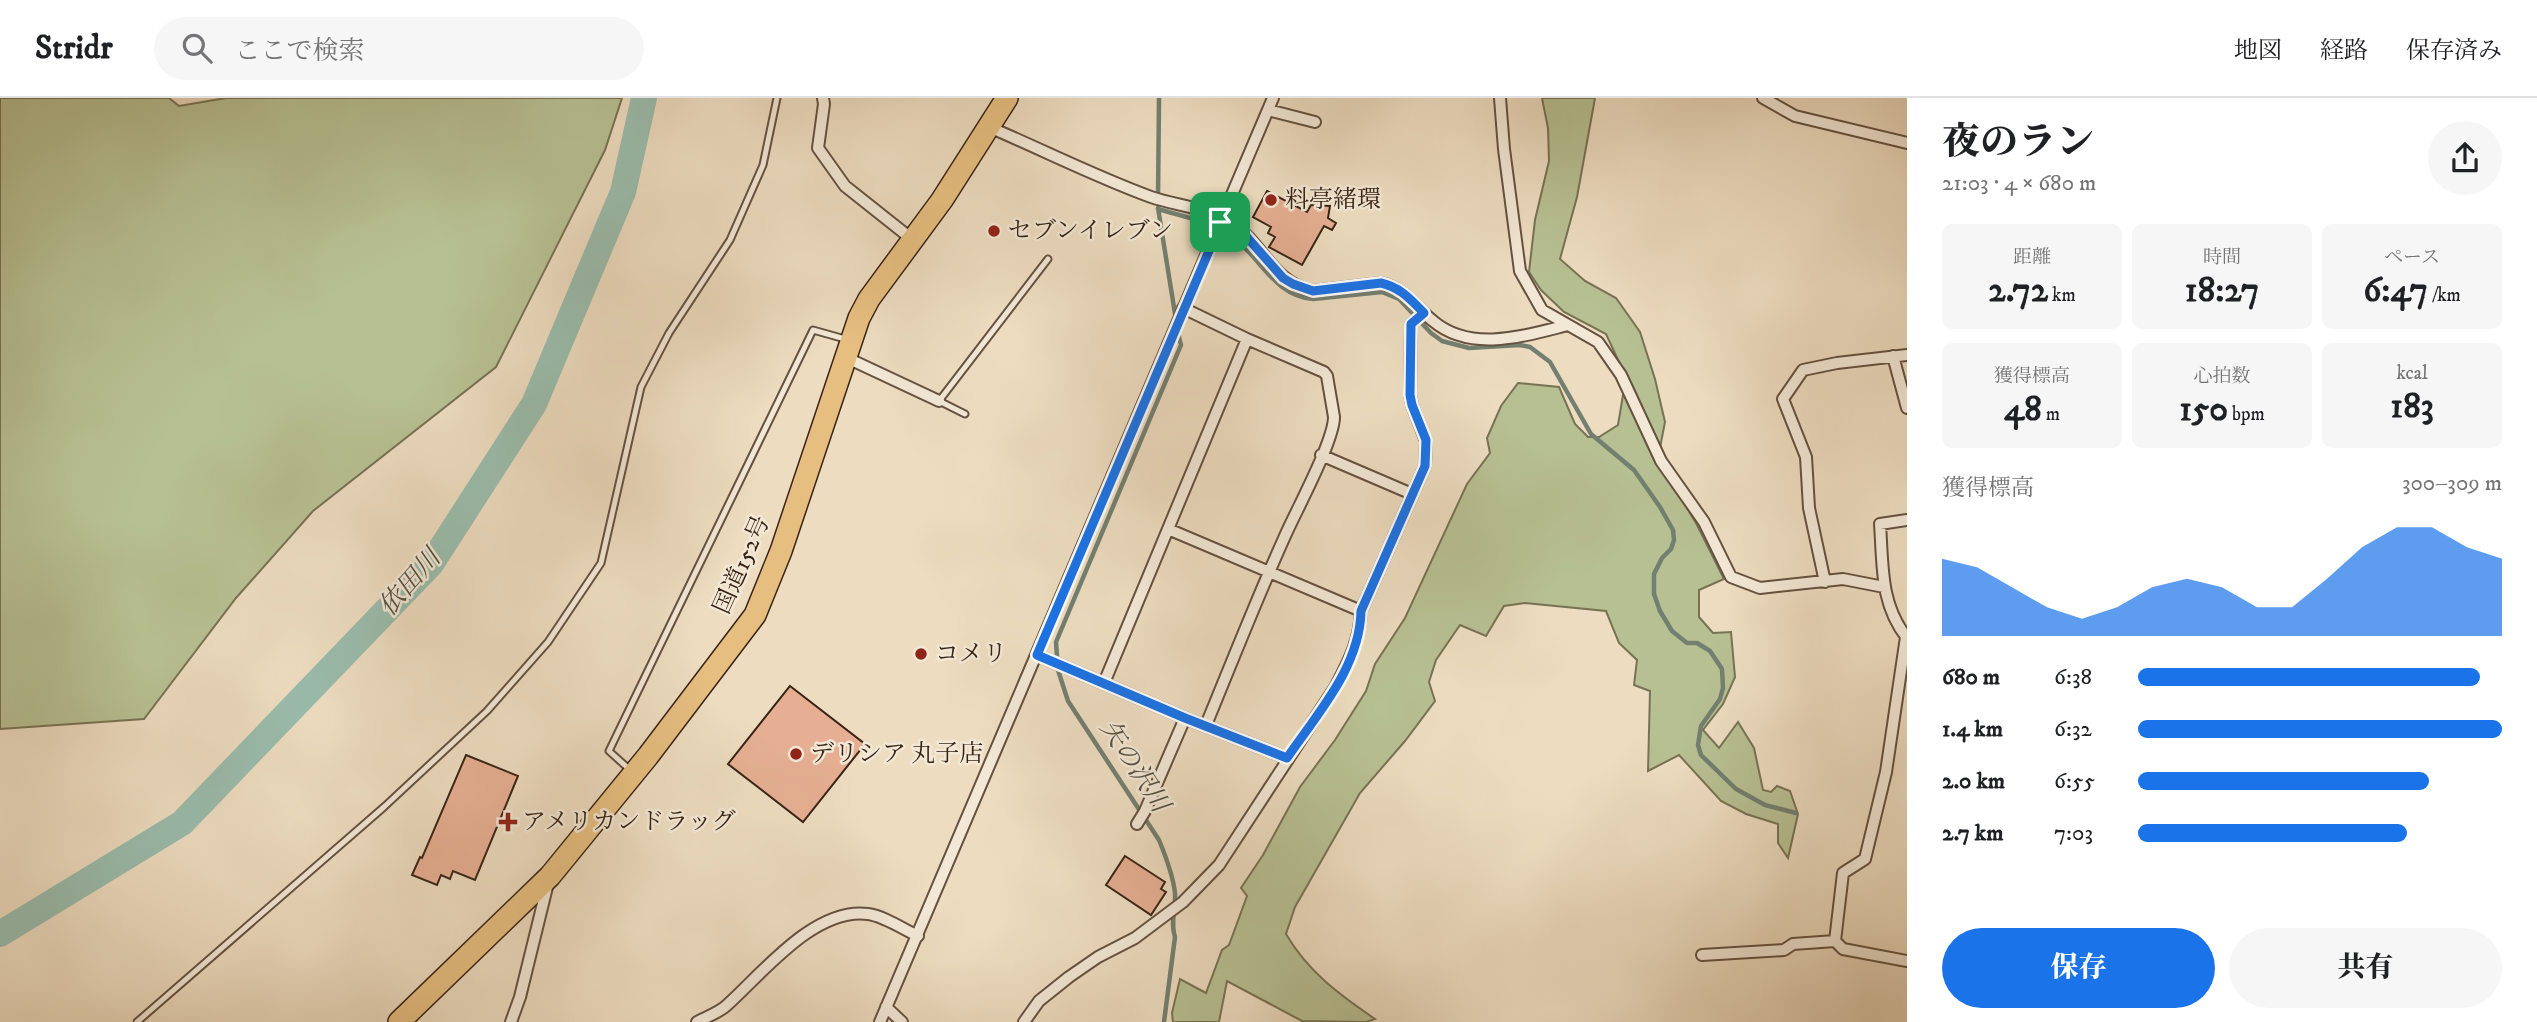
<!DOCTYPE html>
<html lang="ja">
<meta charset="utf-8">
<style>
:root{--surface:#fff;--page:#f6f6f6;--text:#202124;--muted:#757577;--line:#e0e0e0;--accent:#1a73e8}
body{margin:0;font-family:"IM FELL DW Pica","Noto Serif JP",serif;background:var(--page);color:var(--text);height:100vh;display:flex;flex-direction:column;font-size:26px;white-space:nowrap}
*{box-sizing:border-box;margin:0}
p{font-size:23px;color:var(--muted)}
.icon{flex:none;width:38px;height:38px;fill:none;stroke:currentColor;stroke-width:2;stroke-linecap:round;stroke-linejoin:round}
.map{position:relative;flex:1;overflow:hidden}
.side{display:flex;flex-direction:column;background:var(--surface);width:630px}
.side>*{flex:none}
.pin{position:absolute;display:grid;place-items:center;width:60px;height:60px;color:#fff;margin:-30px;border-radius:14px;box-shadow:0 4px 10px #0006}
.round{display:grid;place-items:center;flex:none;width:74px;height:74px;border-radius:37px;background:var(--page)}
.head{display:flex;align-items:center;justify-content:space-between;height:119px;padding:0 35px}
h1{font-size:38px;font-weight:800;line-height:52px}
.metrics{display:grid;grid-template-columns:repeat(3,1fr);gap:10px;height:119px;padding:7px 35px}
.metrics div{display:grid;align-content:center;border-radius:10px;background:var(--page);text-align:center}
.metrics b{font-size:35px;font-weight:800}
.metrics small{font-size:19px;font-weight:400}
.metrics p{font-size:19px}
.chart{height:196px;padding:14px 35px}
.chart p{display:flex;justify-content:space-between}
.chart svg{width:100%;height:126px;margin-top:7px;fill:var(--accent);opacity:.7}
.primary-button{display:flex;gap:14px;margin-top:auto;padding:14px 35px}
.primary-button a{flex:1;height:80px;border-radius:42px;background:var(--accent);color:#fff;font-size:28px;font-weight:800;line-height:80px;text-align:center}
.primary-button a+a{background:var(--page);color:var(--text)}
ul{padding:0 35px;list-style:none;font-size:23px}
li{display:grid;grid-template-columns:112px 84px 1fr;align-items:center;height:52px}
li i{height:18px;border-radius:9px;background:var(--accent)}
header{display:flex;align-items:center;gap:42px;box-sizing:border-box;height:98px;padding:0 35px;background:var(--surface);border-bottom:2px solid var(--line)}
header strong{font-size:33px}
nav{display:flex;gap:38px;margin-inline-start:auto;font-size:24px}
.search{width:490px;height:63px;background:var(--page);display:flex;align-items:center;gap:18px;box-sizing:border-box;padding:0 24px;border-radius:38px;color:var(--muted);font-size:26px}
main{display:flex;flex:1;min-height:0}
.map>svg:first-child{display:block}
.green{fill:#b7c093;stroke:#787254;stroke-width:2}
.lines{fill:none;stroke-linecap:round;stroke-linejoin:round}
.stream{stroke:#737f70;stroke-width:4.5}
.river{stroke:#9abcac;stroke-width:26}
.building{fill:#e6af93;stroke:#382315;stroke-width:2}
.lane-casing{stroke:#655140;stroke-width:9}
.street-casing{stroke:#655140;stroke-width:14}
.highway-casing{stroke:#382315;stroke-width:24}
.lane{stroke:#f3e8d6;stroke-width:5}
.street{stroke:#f3e8d6;stroke-width:10}
.highway{stroke:#e6be80;stroke-width:21}
.route-casing{stroke:#fff;stroke-width:14}
.route{stroke:#1a73e8;stroke-width:9}
.poi-dot{fill:#8f2418;stroke:#f3e8d6;stroke-width:2.5}
.labels{text-anchor:middle;dominant-baseline:central;stroke-width:5;stroke-linejoin:round;paint-order:stroke}
.poi-label{font-size:24px;fill:#382315;stroke:#f3e8d6;text-anchor:start}
.street-label{font-size:24px;fill:#382315;stroke:#f3e8d6}
.water-label{font-size:26px;font-style:italic;fill:#555142;stroke:#f3e8d6}
</style>
<header>
<strong>Stridr</strong>
<div class="search"><svg class="icon" aria-label="search" viewBox="0 0 24 24"><circle cx="10" cy="10" r="6"/><path d="M15 15l6 6"/></svg>ここで検索</div>
<nav><a>地図</a><a>経路</a><a>保存済み</a></nav>
</header>
<main>
<div class="map">
<svg width="1907" height="924" viewBox="0 0 1907 924">
<rect width="100%" height="100%" fill="#eddcc0"/>
<filter id="stains"><feTurbulence type="fractalNoise" baseFrequency=".00286" numOctaves="4"/><feColorMatrix values="0 0 0 0 .2 0 0 0 0 .09 0 0 0 0 .02 0 0 0 .5 -.17"/></filter>
<radialGradient id="worn" r=".72"><stop offset=".6" stop-color="#630" stop-opacity="0"/><stop offset="1" stop-color="#630" stop-opacity=".3"/></radialGradient>
<path class="green" d="M0 0H169L179 8 226 0H622L605 52 496 269 313 413 236 500 144 621 0 631Z
M1542 0H1595L1577 99 1560 161 1585 183 1616 200 1640 234 1655 281 1665 324 1658 360 1697 427 1724 481 1699 492V519L1713 535 1731 534 1735 579 1723 606 1703 632 1719 650 1738 624 1754 650 1763 692 1771 694 1777 688 1790 693 1798 716 1788 760 1778 745V726L1746 716 1721 703 1679 657 1648 673 1650 593 1634 587 1637 562 1619 545 1606 513 1525 505 1504 508 1486 538 1460 527 1436 562 1429 584 1435 603 1405 643 1360 695 1295 809 1286 836C1308 874 1340 897 1375 921L1366 924 1302 923 1227 883 1219 924H1173L1172 915 1180 881 1206 895 1222 852 1229 847 1247 798 1241 790 1263 757 1300 689 1335 642 1366 593 1375 566 1405 520 1467 386 1490 355 1487 340 1501 308 1518 285 1559 289 1575 326 1588 339H1599L1618 327 1626 279 1606 236 1564 214 1541 192 1529 174 1535 122 1549 63 1548 30Z"/>
<g class="lines">
<path class="stream" d="M1158 101 1159 0
M1158 110 1176 222
M1158 111C1181 118 1209 123 1229 136 1260 157 1273 198 1313 201L1382 194 1399 201 1431 235 1442 243 1469 250 1520 247 1530 249 1550 264 1591 336 1634 372 1660 409 1673 432 1674 442 1671 451 1662 460 1654 476V496L1660 513 1672 533 1687 545H1697L1710 553 1722 571 1723 590 1720 601 1701 628 1698 647 1701 657 1736 691 1765 707 1796 715
M1164 924 1175 839C1170 824 1176 810 1175 795 1173 777 1166 759 1159 742L1068 603 1058 572 1056 544 1181 247 1177 231"/>
<path class="river" d="M0 836 182 725 431 466 534 306 623 94 644 0"/>
</g>
<path class="building" d="M1267 93 1307 114 1311 107 1330 108 1328 120 1336 125 1332 132 1324 128 1302 167 1269 149 1275 139 1268 135 1271 129 1253 119Z
M790 588 865 646 803 724 728 666Z
M466 657 518 678 475 782 453 773 450 781 441 777 437 787 412 777 420 759 422 760Z
M1125 758 1165 784 1161 791 1166 794 1151 817 1106 787Z"/>
<g class="lines">
<defs>
<path id="lane" d="M965 316 939 303 1048 161
M629 671 609 653 813 232 845 241
M137 924 384 709 487 613 548 544 601 465 641 289 669 235 730 142 763 67 777 0"/>
<path id="street" d="M823 0 824 6 818 50 845 88 913 142
M1500 0 1504 51 1520 173 1542 212 1598 244 1621 277 1661 363 1704 424 1731 479 1760 490 1843 481 1884 489
M1763 0 1795 18 1907 45
M1268 12 1315 24
M989 29C1043 52 1096 79 1151 99 1177 108 1210 110 1233 126 1264 147 1272 184 1313 193L1381 185C1405 190 1415 209 1433 223 1471 255 1524 238 1568 227
M1183 210 1247 241 1324 274 1327 278 1334 319C1334 343 1296 413 1285 438 1257 500 1232 564 1206 627
M1893 258 1907 310
M845 259 939 303
M1321 357 1412 396
M1907 422 1880 426C1883 468 1880 506 1907 540
M1168 431 1361 513
M1825 484 1809 410 1806 359 1783 301 1803 272 1837 265 1907 257
M1037 557 1185 620 1287 660
M1104 585 1247 241
M1137 726 1145 713 1185 620
M1835 843 1843 775 1865 761 1886 674 1906 539
M1702 857 1784 852 1793 846 1835 843 1843 851 1907 863
M886 909 902 924
M511 924 520 899 548 785
M697 924C706 919 718 915 726 908 762 876 814 809 868 816 884 818 903 831 918 838
M880 924 1273 0
M1024 924 1039 903 1069 879 1098 859 1135 840 1183 804 1219 767 1336 588C1349 563 1360 542 1361 513L1425 368 1426 343 1412 307 1410 297 1411 226 1424 215"/>
<path id="highway" d="M399 924 550 778 648 658 755 517 781 453 859 220 869 201 942 102 1007 0"/>
</defs>
<use href="#lane" class="lane-casing"/>
<use href="#street" class="street-casing"/>
<use href="#highway" class="highway-casing"/>
<use href="#lane" class="lane"/>
<use href="#street" class="street"/>
<use href="#highway" class="highway"/>
</g>
<g class="lines">
<defs>
<path id="route" d="M1223 120 1245 137 1283 180 1293 186 1313 193 1381 185C1400 189 1411 202 1424 215L1411 226 1410 297 1412 307 1426 342 1425 368 1361 513C1360 569 1317 616 1287 660L1185 620 1037 557Z"/>
</defs>
<use href="#route" class="route-casing"/>
<use href="#route" class="route"/>
</g>
<g class="poi-dot">
<circle cx="1271" cy="102" r="7"/>
<circle cx="994" cy="133" r="7"/>
<circle cx="921" cy="556" r="7"/>
<circle cx="796" cy="656" r="7"/>
<path d="M504.5 713.5h7v7h7v7h-7v7h-7v-7h-7v-7h7z"/>
</g>
<g class="labels">
<g class="poi-label">
<text x="1285" y="102">料亭緒環</text>
<text x="1008" y="133">セブンイレブン</text>
<text x="935" y="556">コメリ</text>
<text x="810" y="656">デリシア 丸子店</text>
<text x="522" y="724">アメリカンドラッグ</text>
</g>
<g class="street-label">
<text transform="translate(742 467) rotate(-66)">国道152号</text>
</g>
<g class="water-label">
<text transform="translate(410 485) rotate(-49)">依田川</text>
<text transform="translate(1134 668) rotate(57)">矢の沢川</text>
</g>
</g>
<rect width="100%" height="100%" filter="url(#stains)"/>
<rect width="100%" height="100%" fill="url(#worn)"/>
</svg>
<div class="pin" style="left:1220px;top:124px;background:#1e9e55"><svg class="icon" aria-label="arrive" viewBox="0 0 24 24"><path d="M6 21V4h12l-3 4 3 4H6"/></svg></div>
</div>
<section class="side">
<div class="head"><div><h1>夜のラン</h1><p>21:03 · 4 × 680 m</p></div><a class="round"><svg class="icon" aria-label="share" viewBox="0 0 24 24"><path d="M12 15V3M7 8l5-5 5 5M5 13v7h14v-7"/></svg></a></div>
<div class="metrics">
<div><p>距離</p><b>2.72<small> km</small></b></div>
<div><p>時間</p><b>18:27</b></div>
<div><p>ペース</p><b>6:47<small> /km</small></b></div>
</div>
<div class="metrics">
<div><p>獲得標高</p><b>48<small> m</small></b></div>
<div><p>心拍数</p><b>150<small> bpm</small></b></div>
<div><p>kcal</p><b>183</b></div>
</div>
<div class="chart"><p><span>獲得標高</span>300–309 m</p>
<svg viewBox="0 0 160 44" preserveAspectRatio="none"><path d="M0 44V17L10 20L20 27L30 34L40 38L50 34L60 27L70 24L80 27L90 34L100 34L110 24L120 13L130 6L140 6L150 13L160 17V44z"/></svg>
</div>
<ul>
<li><b>680 m</b>6:38<i style="width:94%"></i></li>
<li><b>1.4 km</b>6:32<i style="width:100%"></i></li>
<li><b>2.0 km</b>6:55<i style="width:80%"></i></li>
<li><b>2.7 km</b>7:03<i style="width:74%"></i></li>
</ul>
<div class="primary-button"><a>保存</a><a>共有</a></div>
</section>
</main>
